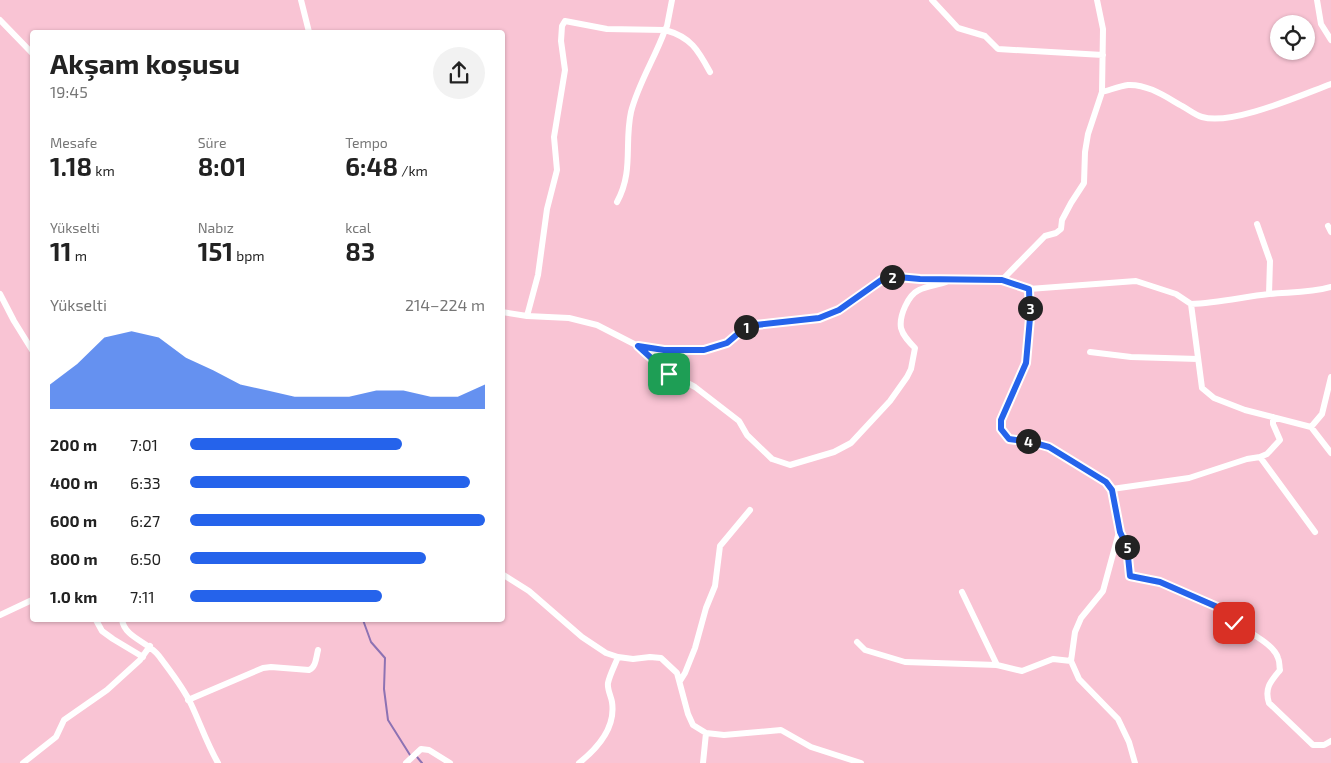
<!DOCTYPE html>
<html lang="tr">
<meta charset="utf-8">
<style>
:root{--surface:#fff;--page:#f2f2f2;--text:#222;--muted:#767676;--accent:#2563eb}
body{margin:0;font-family:"Exo 2",sans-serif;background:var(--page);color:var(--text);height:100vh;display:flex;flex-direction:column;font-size:19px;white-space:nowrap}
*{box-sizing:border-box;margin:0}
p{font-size:16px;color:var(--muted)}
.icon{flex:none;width:28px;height:28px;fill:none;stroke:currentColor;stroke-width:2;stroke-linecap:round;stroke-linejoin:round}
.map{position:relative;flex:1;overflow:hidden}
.side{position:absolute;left:30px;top:30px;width:475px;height:592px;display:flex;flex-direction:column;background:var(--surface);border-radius:5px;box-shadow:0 1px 4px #0004}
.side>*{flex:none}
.buttons{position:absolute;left:1270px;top:15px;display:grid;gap:10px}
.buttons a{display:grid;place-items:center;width:45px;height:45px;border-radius:50%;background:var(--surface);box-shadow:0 1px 4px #0004;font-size:25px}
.pin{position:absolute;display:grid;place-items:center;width:42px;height:42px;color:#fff;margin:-21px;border-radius:10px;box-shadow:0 2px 8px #0006}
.km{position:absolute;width:25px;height:25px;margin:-12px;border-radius:50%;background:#222;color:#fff;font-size:14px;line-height:25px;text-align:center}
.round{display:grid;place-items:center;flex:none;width:52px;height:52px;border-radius:26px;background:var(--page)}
.summary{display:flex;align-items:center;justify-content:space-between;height:85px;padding:0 20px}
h1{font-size:28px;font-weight:700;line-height:38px}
.figures{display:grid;grid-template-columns:repeat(3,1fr);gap:8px;height:85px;padding:5px 20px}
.figures div{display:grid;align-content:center}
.figures b{font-size:25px;font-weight:700}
.figures small{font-size:14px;font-weight:400}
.figures p{font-size:14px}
.chart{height:140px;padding:10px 20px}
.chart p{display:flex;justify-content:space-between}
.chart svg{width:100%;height:90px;margin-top:5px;fill:var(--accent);opacity:.7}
ul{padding:0 20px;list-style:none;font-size:16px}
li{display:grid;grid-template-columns:80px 60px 1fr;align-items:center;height:38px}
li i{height:12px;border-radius:6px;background:var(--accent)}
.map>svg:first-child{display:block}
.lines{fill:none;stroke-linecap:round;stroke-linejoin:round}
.stream{stroke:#8d72b3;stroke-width:2}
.minor{stroke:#fff;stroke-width:6}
.route-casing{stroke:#fff;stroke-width:10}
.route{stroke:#2563eb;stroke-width:6}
</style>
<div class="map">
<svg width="1331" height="763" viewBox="0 0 1331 763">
<rect width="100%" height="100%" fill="#f9c4d4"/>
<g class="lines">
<path class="stream" d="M363 620 371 642 385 658 384 689 388 720 410 755
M417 757 422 763"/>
<path class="minor" d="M301 0 309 32
M932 0 958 28 985 36 998 49 1103 55
M1317 0 1321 24 1331 40
M0 20 32 53
M1102 92C1110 90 1120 86 1128 85 1148 84 1166 97 1182 106 1188 109 1195 115 1202 117 1232 126 1301 95 1331 84
M617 202C634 171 624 144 631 112 638 84 655 58 665 30 691 37 698 50 710 72
M1257 224 1270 261 1269 294
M1328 226 1331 232
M1002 280 1045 236 1056 233 1061 229 1062 220 1071 203 1084 183 1085 152 1088 134 1102 92 1103 29 1097 0
M1029 289 1030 318 1026 363 1001 420V429L1009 439 1031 442 1049 447 1106 482C1118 496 1117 515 1119 532
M0 294 14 321 32 350
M1191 304C1217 303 1243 297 1269 294 1290 292 1310 293 1331 287
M502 312 527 316 569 318 597 325 638 346 664 350H704L727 343 747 326 819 318 839 310 887 276 920 279 1002 280 1029 289 1136 281 1176 294 1191 304 1202 388 1214 398 1245 410 1311 427 1331 453
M527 316 538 275 547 209 557 170 554 137 565 70 561 41 562 26 565 21 607 29 665 30 667 26 672 0
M639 347 663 370 695 387 739 421 747 435 772 459 790 465 834 452 851 443 890 401 907 377 911 369 915 348C909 342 903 336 901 328 899 316 908 295 919 290 927 286 938 285 946 282
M1090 352 1131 357 1198 359
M1311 427 1322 414 1331 377
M1260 457 1315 532
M1112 489 1189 478 1247 459 1260 457 1267 454 1280 440 1273 424V417
M502 574 529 591 582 637 606 653 618 657 633 659 650 657 661 658 677 673 688 714 693 725 706 733 724 735 781 730 811 747 861 763
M962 592 997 665
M0 615 32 600
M96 620 102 631 113 639 143 657
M122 620C125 638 149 642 159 656 170 671 183 687 191 704 200 723 207 744 218 763
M857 642 865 650 905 662 997 665 1022 671 1053 659 1071 661
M680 681 685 673 695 648 706 608 715 586 720 546 750 510
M188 700 263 668 271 667 309 670C316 667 316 658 318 650
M23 763 56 737 64 720 107 690 140 660 150 646
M406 763 421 749 429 750 450 763
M579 763C598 748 616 728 612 702 611 696 607 689 608 683 610 674 615 665 618 657
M703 763 706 733
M1135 763 1129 742 1118 719 1079 679 1071 661 1075 632 1081 618 1103 591 1119 532 1127 547 1129 576 1160 582 1221 609C1234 628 1273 640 1278 658 1280 662 1279 666 1280 670 1271 681 1264 688 1269 703L1313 745H1324L1331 741"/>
</g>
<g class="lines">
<defs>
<path id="route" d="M669 374 638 346 664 350H704L727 343 747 326 819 318 839 310 887 276 920 279 1002 280 1029 289 1030 318 1026 363 1001 420V429L1009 439 1031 442 1049 447 1106 482 1112 490 1120 532 1127 547 1130 576 1160 582 1222 609 1226 616 1234 623"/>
</defs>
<use href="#route" class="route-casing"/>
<use href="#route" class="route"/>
</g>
</svg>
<div class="buttons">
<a><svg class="icon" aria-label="locate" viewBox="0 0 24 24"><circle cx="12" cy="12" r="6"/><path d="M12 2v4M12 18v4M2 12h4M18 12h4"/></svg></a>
</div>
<div class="pin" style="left:669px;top:374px;background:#1e9e55"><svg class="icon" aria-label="arrive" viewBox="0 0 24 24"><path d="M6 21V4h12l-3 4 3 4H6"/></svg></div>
<div class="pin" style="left:1234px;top:623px;background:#d93025"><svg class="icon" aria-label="check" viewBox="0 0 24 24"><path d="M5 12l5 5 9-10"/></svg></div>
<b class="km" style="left:746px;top:327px">1</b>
<b class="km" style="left:892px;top:277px">2</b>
<b class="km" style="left:1030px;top:308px">3</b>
<b class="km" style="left:1028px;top:441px">4</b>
<b class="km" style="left:1127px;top:547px">5</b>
<section class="side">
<div class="summary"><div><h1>Akşam koşusu</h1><p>19:45</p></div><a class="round"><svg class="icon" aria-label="share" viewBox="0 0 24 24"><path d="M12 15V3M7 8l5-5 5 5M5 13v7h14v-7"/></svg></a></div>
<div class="figures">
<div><p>Mesafe</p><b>1.18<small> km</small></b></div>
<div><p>Süre</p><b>8:01</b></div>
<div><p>Tempo</p><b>6:48<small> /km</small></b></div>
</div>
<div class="figures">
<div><p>Yükselti</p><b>11<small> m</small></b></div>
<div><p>Nabız</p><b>151<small> bpm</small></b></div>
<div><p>kcal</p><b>83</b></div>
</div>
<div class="chart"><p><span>Yükselti</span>214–224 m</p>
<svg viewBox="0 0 160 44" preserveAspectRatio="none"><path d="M0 44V32L10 22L20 9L30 6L40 9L50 19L60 25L70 32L80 35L90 38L100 38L110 38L120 35L130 35L140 38L150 38L160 32V44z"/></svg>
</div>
<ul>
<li><b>200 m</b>7:01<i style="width:72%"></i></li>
<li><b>400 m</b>6:33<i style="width:95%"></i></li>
<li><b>600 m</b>6:27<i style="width:100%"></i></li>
<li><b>800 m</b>6:50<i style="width:80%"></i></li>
<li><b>1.0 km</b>7:11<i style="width:65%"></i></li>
</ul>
</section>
</div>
